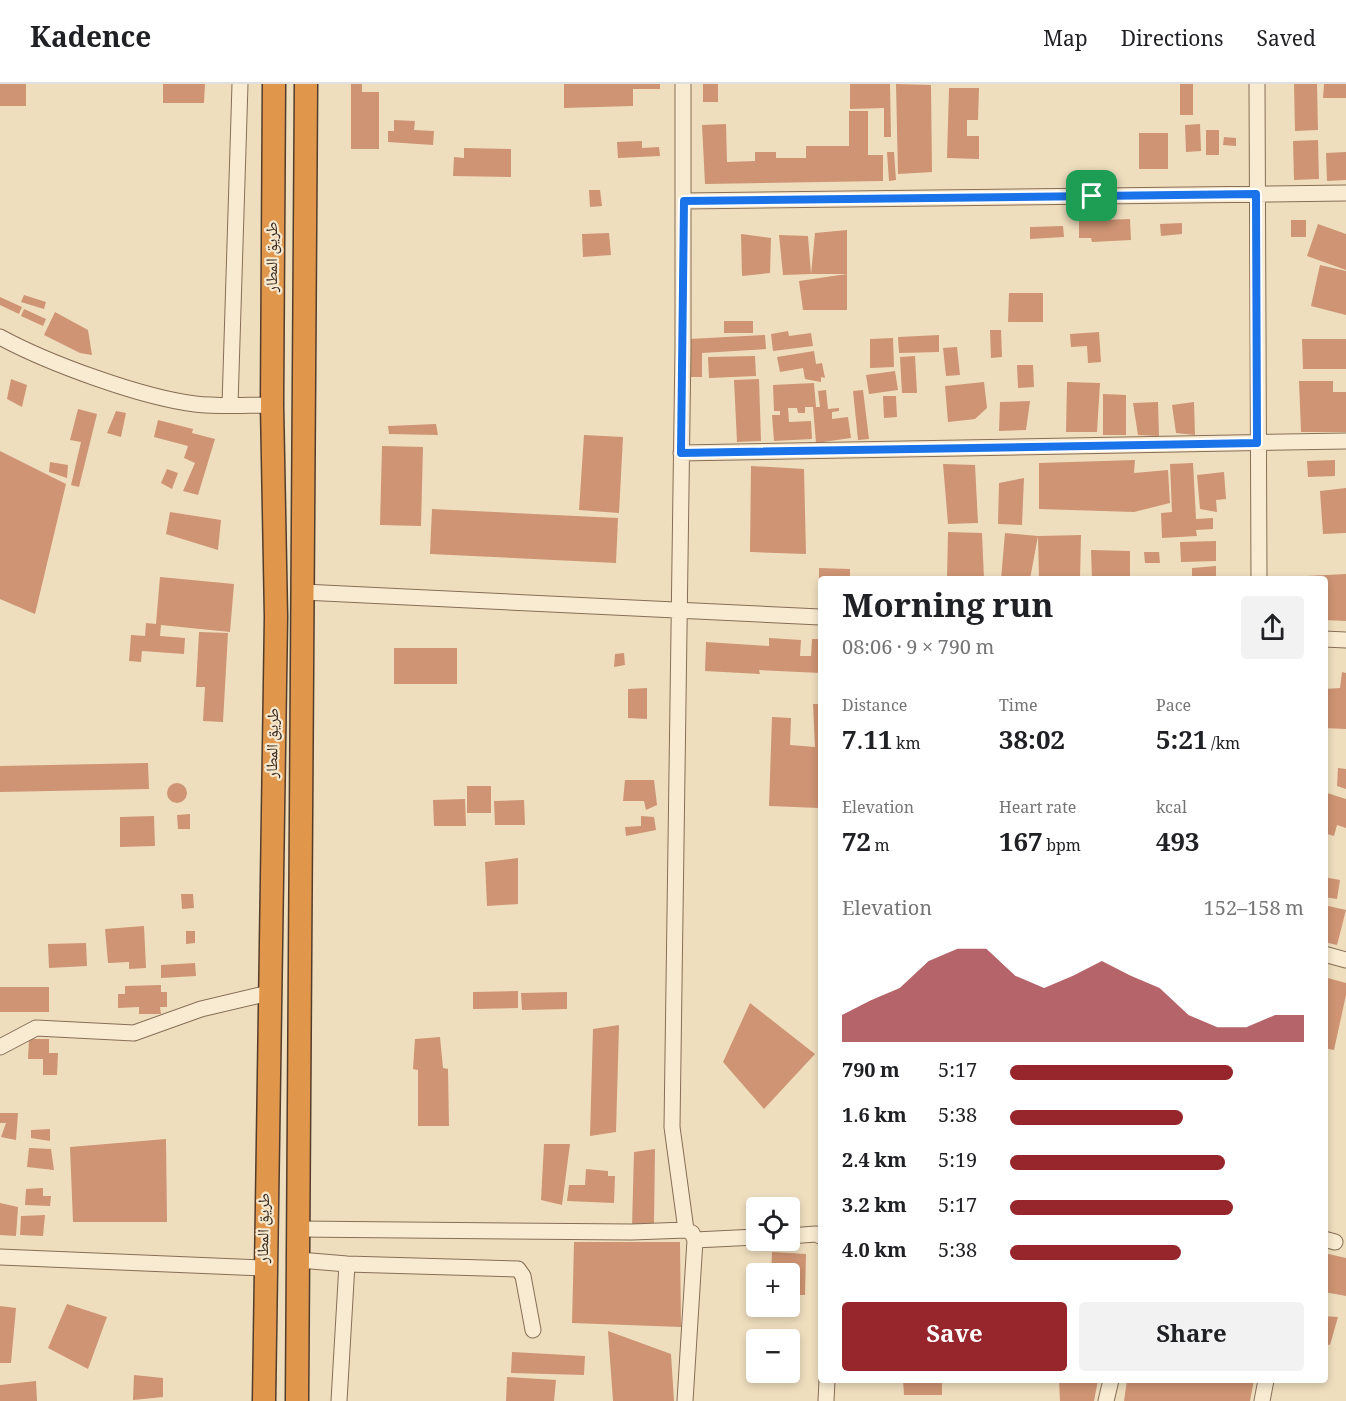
<!DOCTYPE html>
<meta charset="utf-8">
<style>
:root{--surface:#fff;--page:#f2f2f2;--text:#202124;--muted:#757577;--line:#e0e0e0;--accent:#97252c}
body{margin:0;font-family:Georgia,"Noto Naskh Arabic",serif;background:var(--page);color:var(--text);height:100vh;display:flex;flex-direction:column;font-size:22px;white-space:nowrap}
*{box-sizing:border-box;margin:0}
p{font-size:20px;color:var(--muted)}
.icon{flex:none;width:33px;height:33px;fill:none;stroke:currentColor;stroke-width:2;stroke-linecap:round;stroke-linejoin:round}
.map{position:relative;flex:1;overflow:hidden}
.side{position:absolute;left:818px;top:492px;width:510px;height:807px;display:flex;flex-direction:column;background:var(--surface);border-radius:6px;box-shadow:0 3px 9px #0003}
.side>*{flex:none}
.controls{position:absolute;left:746px;top:1113px;display:grid;gap:12px}
.controls a{display:grid;place-items:center;width:54px;height:54px;border-radius:6px;background:var(--surface);box-shadow:0 3px 9px #0003;font-size:30px}
.pin{position:absolute;display:grid;place-items:center;width:51px;height:51px;color:#fff;margin:-26px;border-radius:12px;box-shadow:0 3px 9px #0006}
.round{display:grid;place-items:center;flex:none;width:63px;height:63px;border-radius:6px;background:var(--page)}
.overview{display:flex;align-items:center;justify-content:space-between;height:102px;padding:0 24px}
h1{font-size:33px;font-weight:800;line-height:45px}
.stats{display:grid;grid-template-columns:repeat(3,1fr);gap:9px;height:102px;padding:6px 24px}
.stats div{display:grid;align-content:center}
.stats b{font-size:26px;font-weight:800}
.stats small{font-size:16px;font-weight:400}
.stats p{font-size:16px}
.chart{height:168px;padding:12px 24px}
.chart p{display:flex;justify-content:space-between}
.chart svg{width:100%;height:108px;margin-top:6px;fill:var(--accent);opacity:.7}
.primary-button{display:flex;gap:12px;margin-top:auto;padding:12px 24px}
.primary-button a{flex:1;height:69px;border-radius:6px;background:var(--accent);color:#fff;font-size:24px;font-weight:800;line-height:69px;text-align:center}
.primary-button a+a{background:var(--page);color:var(--text)}
ul{padding:0 24px;list-style:none;font-size:20px}
li{display:grid;grid-template-columns:96px 72px 1fr;align-items:center;height:45px}
li i{height:15px;border-radius:8px;background:var(--accent)}
header{display:flex;align-items:center;gap:36px;box-sizing:border-box;height:84px;padding:0 30px;background:var(--surface);border-bottom:2px solid var(--line)}
header strong{font-size:28px}
nav{display:flex;gap:33px;margin-inline-start:auto;font-size:21px}
.map>svg:first-child{display:block}
.building{fill:#ce9473}
.lines{fill:none;stroke-linecap:round;stroke-linejoin:round}
.minor-casing{stroke:#876e57;stroke-width:17}
.highway-casing{stroke:#543c2b;stroke-width:25}
.minor{stroke:#f9ebd1;stroke-width:15}
.highway{stroke:#e1974b;stroke-width:22}
.route-casing{stroke:#fff;stroke-width:12}
.route{stroke:#1a73e8;stroke-width:8}
.labels{text-anchor:middle;dominant-baseline:central;stroke-width:4.5;stroke-linejoin:round;paint-order:stroke}
.street-label{font-size:16px;fill:#36271c;stroke:#f6e8ce}
</style>
<header>
<strong>Kadence</strong>
<nav><a>Map</a><a>Directions</a><a>Saved</a></nav>
</header>
<div class="map">
<svg width="1346" height="1317" viewBox="0 0 1346 1317">
<rect width="100%" height="100%" fill="#efdebe"/>
<path class="building" d="M0 0H26V22H0Z
M163 0H205L204 19H163Z
M351 0H362V8H379V65H351Z
M564 0H660V5H633V22L564 24Z
M703 0H718V18H703Z
M850 0H890L891 53H884V24L850 25Z
M896 0 931 1 932 88 898 90Z
M1180 0H1193V31H1180Z
M1294 0H1317L1318 46 1295 47Z
M1324 0H1346V14H1323Z
M949 4H979L978 36H967V52H979V75L947 74Z
M849 27H868V71H883V97L705 100 702 41 726 40 727 78 755 77V68H776V74H806V62H849Z
M394 36 415 37 414 46 434 47 433 61 388 58V47H394Z
M1200 40 1201 67 1186 68 1185 41Z
M1206 46H1219V71H1206Z
M1139 49H1168V85H1139Z
M1224 53 1236 54V62L1223 61Z
M1318 56 1319 95 1294 96 1293 57Z
M642 57V64L659 63 660 72 618 74 617 58Z
M464 64 511 65V93L453 92 454 73 464 74Z
M887 68H894L896 96 889 97Z
M1346 68V96L1327 97 1326 69Z
M589 106H600L602 122 590 123Z
M1130 135 1131 156 1092 158 1091 154H1079V137Z
M1291 136H1306V153H1291Z
M1182 139V150L1161 152 1160 140Z
M1318 140 1346 150V186L1307 172Z
M1063 142 1064 153 1030 155V143Z
M847 146V190H811L815 149Z
M609 149 611 171 583 173 582 150Z
M741 150 771 154 770 189 742 192Z
M779 151 808 152 811 190 783 191Z
M1320 181 1346 187V231L1311 222Z
M847 190V226H803L799 197Z
M1009 209H1043V238H1008Z
M24 211 46 218 44 225 21 218Z
M0 213 22 223 19 230 0 221Z
M24 225 46 235 43 242 21 232Z
M55 228 88 246 92 271 80 269 44 251Z
M724 237H753V249H724Z
M990 246H1001L1002 273 991 274Z
M788 247 789 252 811 249 813 262 773 267 771 250Z
M1099 248 1101 278 1088 279 1087 262 1071 263 1070 250Z
M765 251 766 265 702 269V293H689V255Z
M939 251V268L899 269 898 253Z
M893 254 894 283 870 284V255Z
M1302 255H1346V285H1303Z
M957 263 960 291 946 292 943 264Z
M814 267 816 280 822 279 825 294 821 293V298L805 295 803 284 780 288 777 273Z
M755 272 756 292 709 294 708 273Z
M915 272 917 309H902L900 273Z
M1017 281H1033L1034 303 1018 304Z
M895 287 898 306 869 310 866 291Z
M11 295 27 301 22 323 7 315Z
M759 295 761 357 737 358 734 296Z
M1299 297H1333V308H1346V348H1301Z
M984 298 987 324 975 335 948 338 945 302Z
M1067 298 1100 299 1097 348H1066Z
M814 299 816 323H820L818 307 826 306 828 325 839 324V327L832 328V335L848 333 851 354 816 359 813 323H805V329H798L797 324H788L789 338 811 337 812 355 774 357 772 331H780V327H774L773 301Z
M863 306 869 355 858 356 853 307Z
M1103 310 1126 311V351H1103Z
M883 312H896L897 333 884 334Z
M1030 317 1026 346 999 347 1000 318Z
M1158 318 1159 352 1138 351 1133 319Z
M1194 318 1195 351 1176 349 1172 321Z
M78 325 97 330 79 403 71 401 81 358 70 356Z
M116 327 126 329 121 353 107 349Z
M158 336 193 345 192 349 215 355 198 411 183 407 195 379 184 374 188 362 154 353Z
M436 340 438 351 389 350 388 342Z
M584 351 623 353 619 429 579 426Z
M382 362 423 363 421 442 380 441Z
M0 367 66 400 35 530 0 515Z
M1135 376 1134 389 1168 386 1170 419 1134 428 1039 425V379Z
M1335 376V392L1308 393 1307 377Z
M50 378 68 381 67 394 49 388Z
M1193 379 1196 435 1213 434V445L1196 446 1197 452 1162 454 1161 429 1172 428 1170 380Z
M943 380 975 381 978 439 948 440Z
M751 382 804 385 806 470 750 468Z
M167 385 178 389 172 405 161 399Z
M1224 388 1226 415 1216 416 1217 428 1200 425 1197 391Z
M1024 394 1022 441 998 440 999 399Z
M1346 404V449L1323 450 1320 407Z
M432 425 618 434 616 479 430 470Z
M170 428 221 436 218 466 166 450Z
M948 448 982 449 984 495H947Z
M1005 449 1038 452 1030 495H1001Z
M1081 451 1080 495H1039L1038 452Z
M1216 457V477L1181 478 1180 458Z
M1091 466 1130 467V495H1092Z
M1144 468H1159L1160 479H1145Z
M1216 482V495H1192V484Z
M819 484 850 485V495H819Z
M1346 490V537L1324 536V495H1307V492Z
M160 493 234 500 230 548 161 541 160 552 185 554 184 570 142 567 141 578 129 577 131 551 145 552 146 539 156 540Z
M199 548 228 549 223 638 203 637 205 603H196Z
M769 554 801 556 800 572H811L812 555H820V589L759 586 760 590 705 587 706 558 769 562Z
M394 564H457V600H394Z
M624 569 625 581 614 583 615 570Z
M1342 588 1346 589V645L1324 644V605L1340 604Z
M647 604V635L628 634V605Z
M813 620H820V724L769 722 772 633 791 634 790 661 815 663Z
M148 679 149 705 0 708V682Z
M1338 684 1346 685V705L1337 702Z
M625 696H654L657 721 646 726 644 717H623Z
M167 709a10 10 0 1 1 20 0a10 10 0 1 1-20 0Z
M467 702H491V729H467Z
M1324 708 1346 715V744L1337 741 1334 752 1324 749Z
M465 715 466 742H434L433 716Z
M524 716 525 741H495L494 717Z
M190 730V745H178L177 731Z
M154 732 155 762 120 763V733Z
M641 732 654 733 656 746 626 752 625 743 641 742Z
M518 774V820L487 822 485 778Z
M1324 793 1340 796 1337 815 1324 813Z
M181 810H193L194 824 182 825Z
M1324 821 1346 826 1337 861 1324 858Z
M144 842 146 884 129 885V878L108 879 105 845Z
M186 847H195V859L186 860Z
M86 859 87 882 49 884 48 860Z
M195 879 196 892 161 894V881Z
M1324 893 1346 899V911L1334 966 1324 964Z
M161 901V908H167V923H160L161 930H139V923L118 924V910H125V902Z
M0 903H49V928H0Z
M518 907V924L473 925V908Z
M567 908V925L522 926 521 909Z
M750 919 815 970 764 1025 723 978Z
M619 941 616 1048 590 1052 593 945Z
M440 953 443 984 448 985 449 1042H418V986L413 985 415 955Z
M29 955H49V969H58L57 991H43V975H28Z
M0 1029H18L16 1056 1 1053 6 1039H0Z
M50 1045V1057L31 1054V1046Z
M166 1055 167 1138H73L70 1063Z
M544 1060H570L562 1121 541 1116Z
M29 1064 51 1065 54 1086 27 1083Z
M655 1065 654 1141 632 1143 634 1068Z
M586 1085 608 1087V1092H615L614 1119 567 1117 569 1101H585Z
M43 1104V1112H51L50 1122 25 1121 26 1105Z
M0 1119 18 1123 16 1152 0 1151Z
M45 1131 43 1152 20 1151 21 1132Z
M574 1158H680L681 1243 572 1239Z
M772 1168 806 1170 805 1211H789V1190H771Z
M1324 1169 1346 1174V1212L1324 1208Z
M67 1220 107 1233 88 1285 48 1264Z
M0 1222 16 1224 11 1279H0Z
M1324 1232 1338 1233 1330 1261 1324 1260Z
M608 1247 671 1270 674 1317H613Z
M512 1268 585 1272 584 1291 511 1289Z
M134 1291 163 1294V1313L133 1316Z
M507 1293 556 1296 554 1317H506Z
M903 1296H942V1311H904Z
M1059 1296H1098L1094 1317H1060Z
M1127 1296H1254L1250 1317H1124Z
M36 1297 37 1317H0V1301Z"/>
<g class="lines">
<defs>
<path id="minor" d="M683 0V263L672 1043 686 1146
M1257 0 1259 495
M684 117 1346 109
M0 253C48 279 140 313 195 320 220 323 247 321 272 321
M230 321 240 0
M681 369 1346 357
M303 508 820 533
M1324 555 1346 556
M1324 870 1346 876
M0 963 36 944 134 949 201 925 269 909
M298 1145 632 1148 686 1146 692 1149 695 1156 685 1317
M789 1152 816 1150 820 1152
M1324 1155 1335 1158
M695 1156 756 1153
M0 1173 264 1184
M299 1176 347 1180 518 1185 523 1192 533 1246
M339 1317 347 1180
M826 1317 827 1296
M1106 1317 1111 1296
M1262 1317 1266 1296"/>
<path id="highway" d="M264 1317 276 533 272 321 274 0
M297 1317 306 0"/>
</defs>
<use href="#minor" class="minor-casing"/>
<use href="#highway" class="highway-casing"/>
<use href="#minor" class="minor"/>
<use href="#highway" class="highway"/>
</g>
<g class="lines">
<defs>
<path id="route" d="M1256 110 1257 359 681 369 684 117Z"/>
</defs>
<use href="#route" class="route-casing"/>
<use href="#route" class="route"/>
</g>
<g class="labels">
<g class="street-label">
<text transform="translate(273 173) rotate(-90)">طريق المطار</text>
<text transform="translate(274 659) rotate(-89)">طريق المطار</text>
<text transform="translate(265 1144) rotate(-89)">طريق المطار</text>
</g>
</g>
</svg>
<div class="controls">
<a><svg class="icon" aria-label="locate" viewBox="0 0 24 24"><circle cx="12" cy="12" r="6"/><path d="M12 2v4M12 18v4M2 12h4M18 12h4"/></svg></a>
<a>+</a>
<a>−</a>
</div>
<div class="pin" style="left:1092px;top:112px;background:#1e9e55"><svg class="icon" aria-label="arrive" viewBox="0 0 24 24"><path d="M6 21V4h12l-3 4 3 4H6"/></svg></div>
<section class="side">
<div class="overview"><div><h1>Morning run</h1><p>08:06 · 9 × 790 m</p></div><a class="round"><svg class="icon" aria-label="share" viewBox="0 0 24 24"><path d="M12 15V3M7 8l5-5 5 5M5 13v7h14v-7"/></svg></a></div>
<div class="stats">
<div><p>Distance</p><b>7.11<small> km</small></b></div>
<div><p>Time</p><b>38:02</b></div>
<div><p>Pace</p><b>5:21<small> /km</small></b></div>
</div>
<div class="stats">
<div><p>Elevation</p><b>72<small> m</small></b></div>
<div><p>Heart rate</p><b>167<small> bpm</small></b></div>
<div><p>kcal</p><b>493</b></div>
</div>
<div class="chart"><p><span>Elevation</span>152–158 m</p>
<svg viewBox="0 0 160 44" preserveAspectRatio="none"><path d="M0 44V33L10 27L20 22L30 11L40 6L50 6L60 17L70 22L80 17L90 11L100 17L110 22L120 33L130 38L140 38L150 33L160 33V44z"/></svg>
</div>
<ul>
<li><b>790 m</b>5:17<i style="width:76%"></i></li>
<li><b>1.6 km</b>5:38<i style="width:59%"></i></li>
<li><b>2.4 km</b>5:19<i style="width:73%"></i></li>
<li><b>3.2 km</b>5:17<i style="width:76%"></i></li>
<li><b>4.0 km</b>5:38<i style="width:58%"></i></li>
</ul>
<div class="primary-button"><a>Save</a><a>Share</a></div>
</section>
</div>
